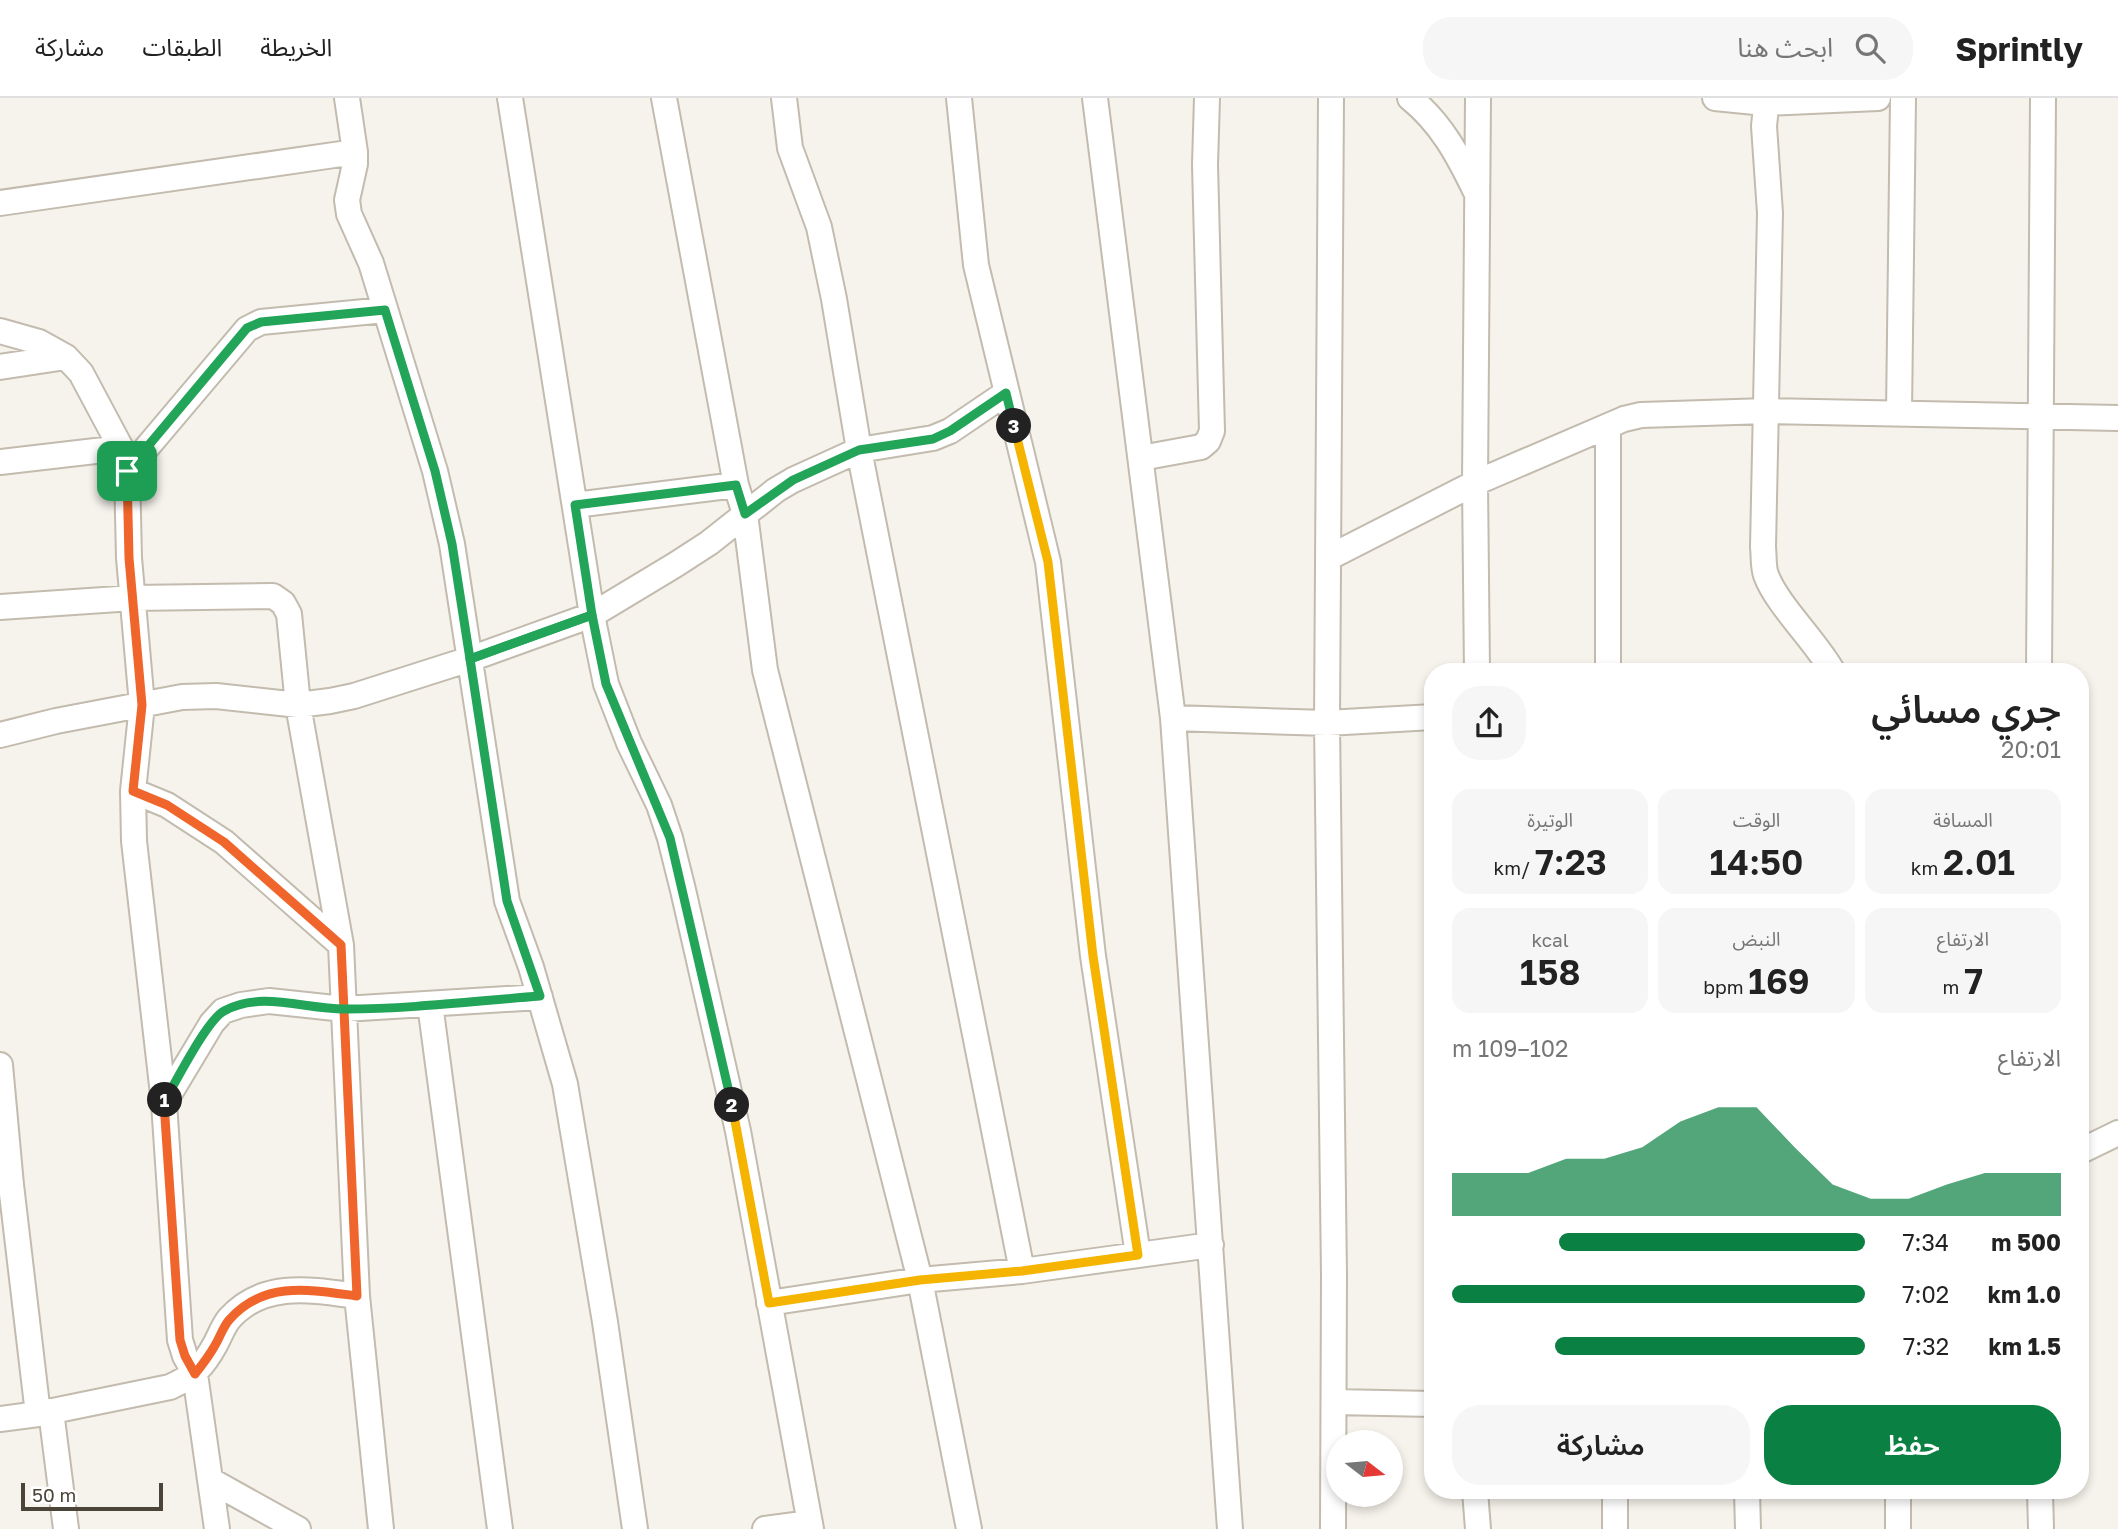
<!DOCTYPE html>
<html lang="ar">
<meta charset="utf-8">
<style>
:root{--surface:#fff;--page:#f6f6f6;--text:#222;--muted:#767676;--line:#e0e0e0;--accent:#0b8043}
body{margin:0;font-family:"Golos Text","Noto Sans Arabic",sans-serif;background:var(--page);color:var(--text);direction:rtl;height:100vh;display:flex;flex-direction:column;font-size:26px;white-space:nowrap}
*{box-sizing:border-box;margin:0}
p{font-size:23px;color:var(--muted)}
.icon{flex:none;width:38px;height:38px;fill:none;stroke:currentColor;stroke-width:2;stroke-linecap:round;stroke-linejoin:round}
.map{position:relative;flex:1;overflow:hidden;direction:ltr}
.side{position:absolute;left:1424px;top:565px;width:665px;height:836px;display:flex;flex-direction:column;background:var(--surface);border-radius:28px;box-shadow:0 4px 10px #0003;direction:rtl}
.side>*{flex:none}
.needle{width:46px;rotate:106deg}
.buttons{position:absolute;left:1326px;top:1332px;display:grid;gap:14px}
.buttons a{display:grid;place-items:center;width:77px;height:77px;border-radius:50%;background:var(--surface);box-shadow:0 4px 10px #0003;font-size:35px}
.scale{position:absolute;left:21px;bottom:18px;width:142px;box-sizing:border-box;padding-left:7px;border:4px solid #4b4439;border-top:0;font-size:19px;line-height:24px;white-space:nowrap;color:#4b4439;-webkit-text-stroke:5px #fff;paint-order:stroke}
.pin{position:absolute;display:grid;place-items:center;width:60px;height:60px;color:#fff;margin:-30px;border-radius:14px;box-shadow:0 4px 10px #0006}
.km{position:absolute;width:35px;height:35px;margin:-18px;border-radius:50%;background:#222;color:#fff;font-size:19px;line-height:35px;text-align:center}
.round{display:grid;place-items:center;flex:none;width:74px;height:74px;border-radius:28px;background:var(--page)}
.headline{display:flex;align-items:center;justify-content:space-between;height:119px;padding:0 28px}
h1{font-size:38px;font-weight:600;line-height:52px}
.metrics{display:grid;grid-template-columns:repeat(3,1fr);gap:10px;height:119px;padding:7px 28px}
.metrics div{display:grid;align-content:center;border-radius:18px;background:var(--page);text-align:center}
.metrics b{font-size:35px;font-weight:600}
.metrics small{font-size:19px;font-weight:400}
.metrics p{font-size:19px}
.chart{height:196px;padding:14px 28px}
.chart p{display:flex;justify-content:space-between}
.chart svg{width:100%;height:126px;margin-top:7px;fill:var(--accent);opacity:.7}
.action{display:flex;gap:14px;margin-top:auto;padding:14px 28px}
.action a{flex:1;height:80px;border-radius:28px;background:var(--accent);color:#fff;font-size:28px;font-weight:600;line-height:80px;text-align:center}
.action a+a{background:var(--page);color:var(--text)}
ul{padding:0 28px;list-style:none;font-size:23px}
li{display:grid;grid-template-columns:112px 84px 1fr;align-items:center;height:52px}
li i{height:18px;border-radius:9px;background:var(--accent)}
header{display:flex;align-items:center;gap:42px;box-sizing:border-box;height:98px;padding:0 35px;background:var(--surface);border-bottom:2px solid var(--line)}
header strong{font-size:33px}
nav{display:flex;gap:38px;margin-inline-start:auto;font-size:24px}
.search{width:490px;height:63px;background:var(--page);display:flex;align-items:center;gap:18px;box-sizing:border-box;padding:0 24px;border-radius:28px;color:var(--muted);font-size:26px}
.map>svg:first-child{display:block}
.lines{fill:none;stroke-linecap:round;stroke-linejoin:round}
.minor-casing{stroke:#c2bbae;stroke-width:28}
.minor{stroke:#fff;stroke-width:24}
.split-1-casing{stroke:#fff;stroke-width:14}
.split-2-casing{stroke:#fff;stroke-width:14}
.split-3-casing{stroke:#fff;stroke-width:14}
.split-4-casing{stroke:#fff;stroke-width:14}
.split-1{stroke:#f0652b;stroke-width:9}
.split-2{stroke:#22a559;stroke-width:9}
.split-3{stroke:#f5b400;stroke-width:9}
.split-4{stroke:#22a559;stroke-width:9}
</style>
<header>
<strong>Sprintly</strong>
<div class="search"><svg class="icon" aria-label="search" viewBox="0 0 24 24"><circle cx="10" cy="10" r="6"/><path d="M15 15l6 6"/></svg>ابحث هنا</div>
<nav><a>الخريطة</a><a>الطبقات</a><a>مشاركة</a></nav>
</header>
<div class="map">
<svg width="2118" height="1431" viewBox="0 0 2118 1431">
<rect width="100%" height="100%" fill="#f6f3ec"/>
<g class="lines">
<defs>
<path id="minor" d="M347 0 355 54V66L347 102 349 116 371 165 435 373 452 446 507 803 531 869 565 986 605 1224 635 1431
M510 0 592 517 606 586 629 645 659 707 670 740 683 792 738 1033 811 1431
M664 0 736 387 745 416 765 572 920 1182 969 1431
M784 0 790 50 819 129 834 201 859 352 1022 1173
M959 0 976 167 1048 464 1093 858 1138 1157
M1095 0 1173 620 1230 1431
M1331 0 1327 625 1334 1177 1333 1431
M1410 0C1441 25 1458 57 1475 92
M1715 0 1765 5 1878 0
M1767 0 1764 28 1770 115 1763 449C1764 458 1763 469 1766 477 1777 507 1816 543 1833 574
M0 105 355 54
M0 233 39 244 66 259 81 275 121 350 127 373 129 460 142 607 133 693 134 743 164 1005 180 1242 185 1258 195 1276 217 1431
M0 269 66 259
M1899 315 1903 0
M1608 329V574
M1141 360 1201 349 1208 343 1212 333 1205 67 1207 0
M0 364 121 350
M127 373 247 231 261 224 385 212
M575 407 736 387
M1328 460 1475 385 1624 321 1641 317 1767 313 2118 320
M0 509 133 500 273 498 283 505 289 516 298 607 341 847 357 1198 381 1431
M1477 574 1475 385 1478 0
M2039 574 2043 0
M1173 620 1327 625 1433 619
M0 637 56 623 182 599 216 598 298 607 330 603 354 598 470 561 592 517 675 467 709 445 776 392 793 382 859 352 933 340 950 333 1006 295
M133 693 167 707 224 744 341 847
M430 906 500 1431
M0 967 11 1087 38 1316
M164 1005 212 925 223 913 241 907 269 903 344 911 540 899
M2081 1053 2118 1035
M769 1205 920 1182 1022 1173 1211 1147
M1334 1304 1433 1306
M51 1313 66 1431
M0 1321 38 1316 170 1289C194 1278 203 1269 216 1245 220 1237 224 1227 229 1221 263 1182 313 1192 357 1198
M210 1382 298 1431
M1475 1393 1478 1431
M1615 1393V1431
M1747 1393 1748 1431
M2040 1393 2041 1431
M765 1431 810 1425
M1898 1431V1393"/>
</defs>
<use href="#minor" class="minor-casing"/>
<use href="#minor" class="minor"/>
</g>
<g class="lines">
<defs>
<path id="split-1" d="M127 373 129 460 142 607 133 693 167 707 224 744 341 847 357 1198C312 1192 265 1182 230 1221 223 1228 220 1240 214 1249 209 1258 202 1267 195 1276L185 1258 180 1242 164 1005 165 1002"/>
<path id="split-2" d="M165 1002C177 982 207 922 224 913 261 892 307 912 346 911 410 911 475 903 540 898L507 803 470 561 592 517 606 586 670 740 732 1007"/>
<path id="split-3" d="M732 1007 769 1205 920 1182 1022 1173 1138 1157 1093 858 1048 464 1014 328"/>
<path id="split-4" d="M127 373 247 230 261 224 385 212 435 373 452 446 470 561 592 517 575 407 736 387 745 416 793 382 859 352 933 341 950 333 1006 295 1014 328"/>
</defs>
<use href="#split-1" class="split-1-casing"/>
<use href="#split-2" class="split-2-casing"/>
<use href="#split-3" class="split-3-casing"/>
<use href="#split-4" class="split-4-casing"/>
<use href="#split-1" class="split-1"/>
<use href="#split-2" class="split-2"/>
<use href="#split-3" class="split-3"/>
<use href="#split-4" class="split-4"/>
</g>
</svg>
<div class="buttons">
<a><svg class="needle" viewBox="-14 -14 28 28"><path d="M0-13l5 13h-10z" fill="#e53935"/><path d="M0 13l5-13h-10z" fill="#767676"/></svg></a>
</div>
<div class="scale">50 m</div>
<div class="pin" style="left:127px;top:373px;background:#1e9e55"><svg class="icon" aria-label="arrive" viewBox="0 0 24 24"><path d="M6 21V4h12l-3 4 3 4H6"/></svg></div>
<b class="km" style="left:165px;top:1002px">1</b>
<b class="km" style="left:732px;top:1007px">2</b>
<b class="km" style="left:1014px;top:328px">3</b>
<section class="side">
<div class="headline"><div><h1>جري مسائي</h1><p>20:01</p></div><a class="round"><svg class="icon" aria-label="share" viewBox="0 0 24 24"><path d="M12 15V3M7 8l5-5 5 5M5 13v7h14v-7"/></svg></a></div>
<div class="metrics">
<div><p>المسافة</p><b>2.01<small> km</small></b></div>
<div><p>الوقت</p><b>14:50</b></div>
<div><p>الوتيرة</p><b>7:23<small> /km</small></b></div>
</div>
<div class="metrics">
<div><p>الارتفاع</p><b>7<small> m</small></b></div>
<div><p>النبض</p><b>169<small> bpm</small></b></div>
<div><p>kcal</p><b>158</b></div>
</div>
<div class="chart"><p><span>الارتفاع</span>102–109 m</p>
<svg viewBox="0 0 160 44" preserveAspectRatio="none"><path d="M0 44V29L10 29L20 29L30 24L40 24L50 20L60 11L70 6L80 6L90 20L100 33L110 38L120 38L130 33L140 29L150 29L160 29V44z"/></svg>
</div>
<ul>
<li><b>500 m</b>7:34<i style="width:74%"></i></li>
<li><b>1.0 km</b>7:02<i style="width:100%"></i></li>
<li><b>1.5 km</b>7:32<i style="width:75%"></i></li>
</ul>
<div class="action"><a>حفظ</a><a>مشاركة</a></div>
</section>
</div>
